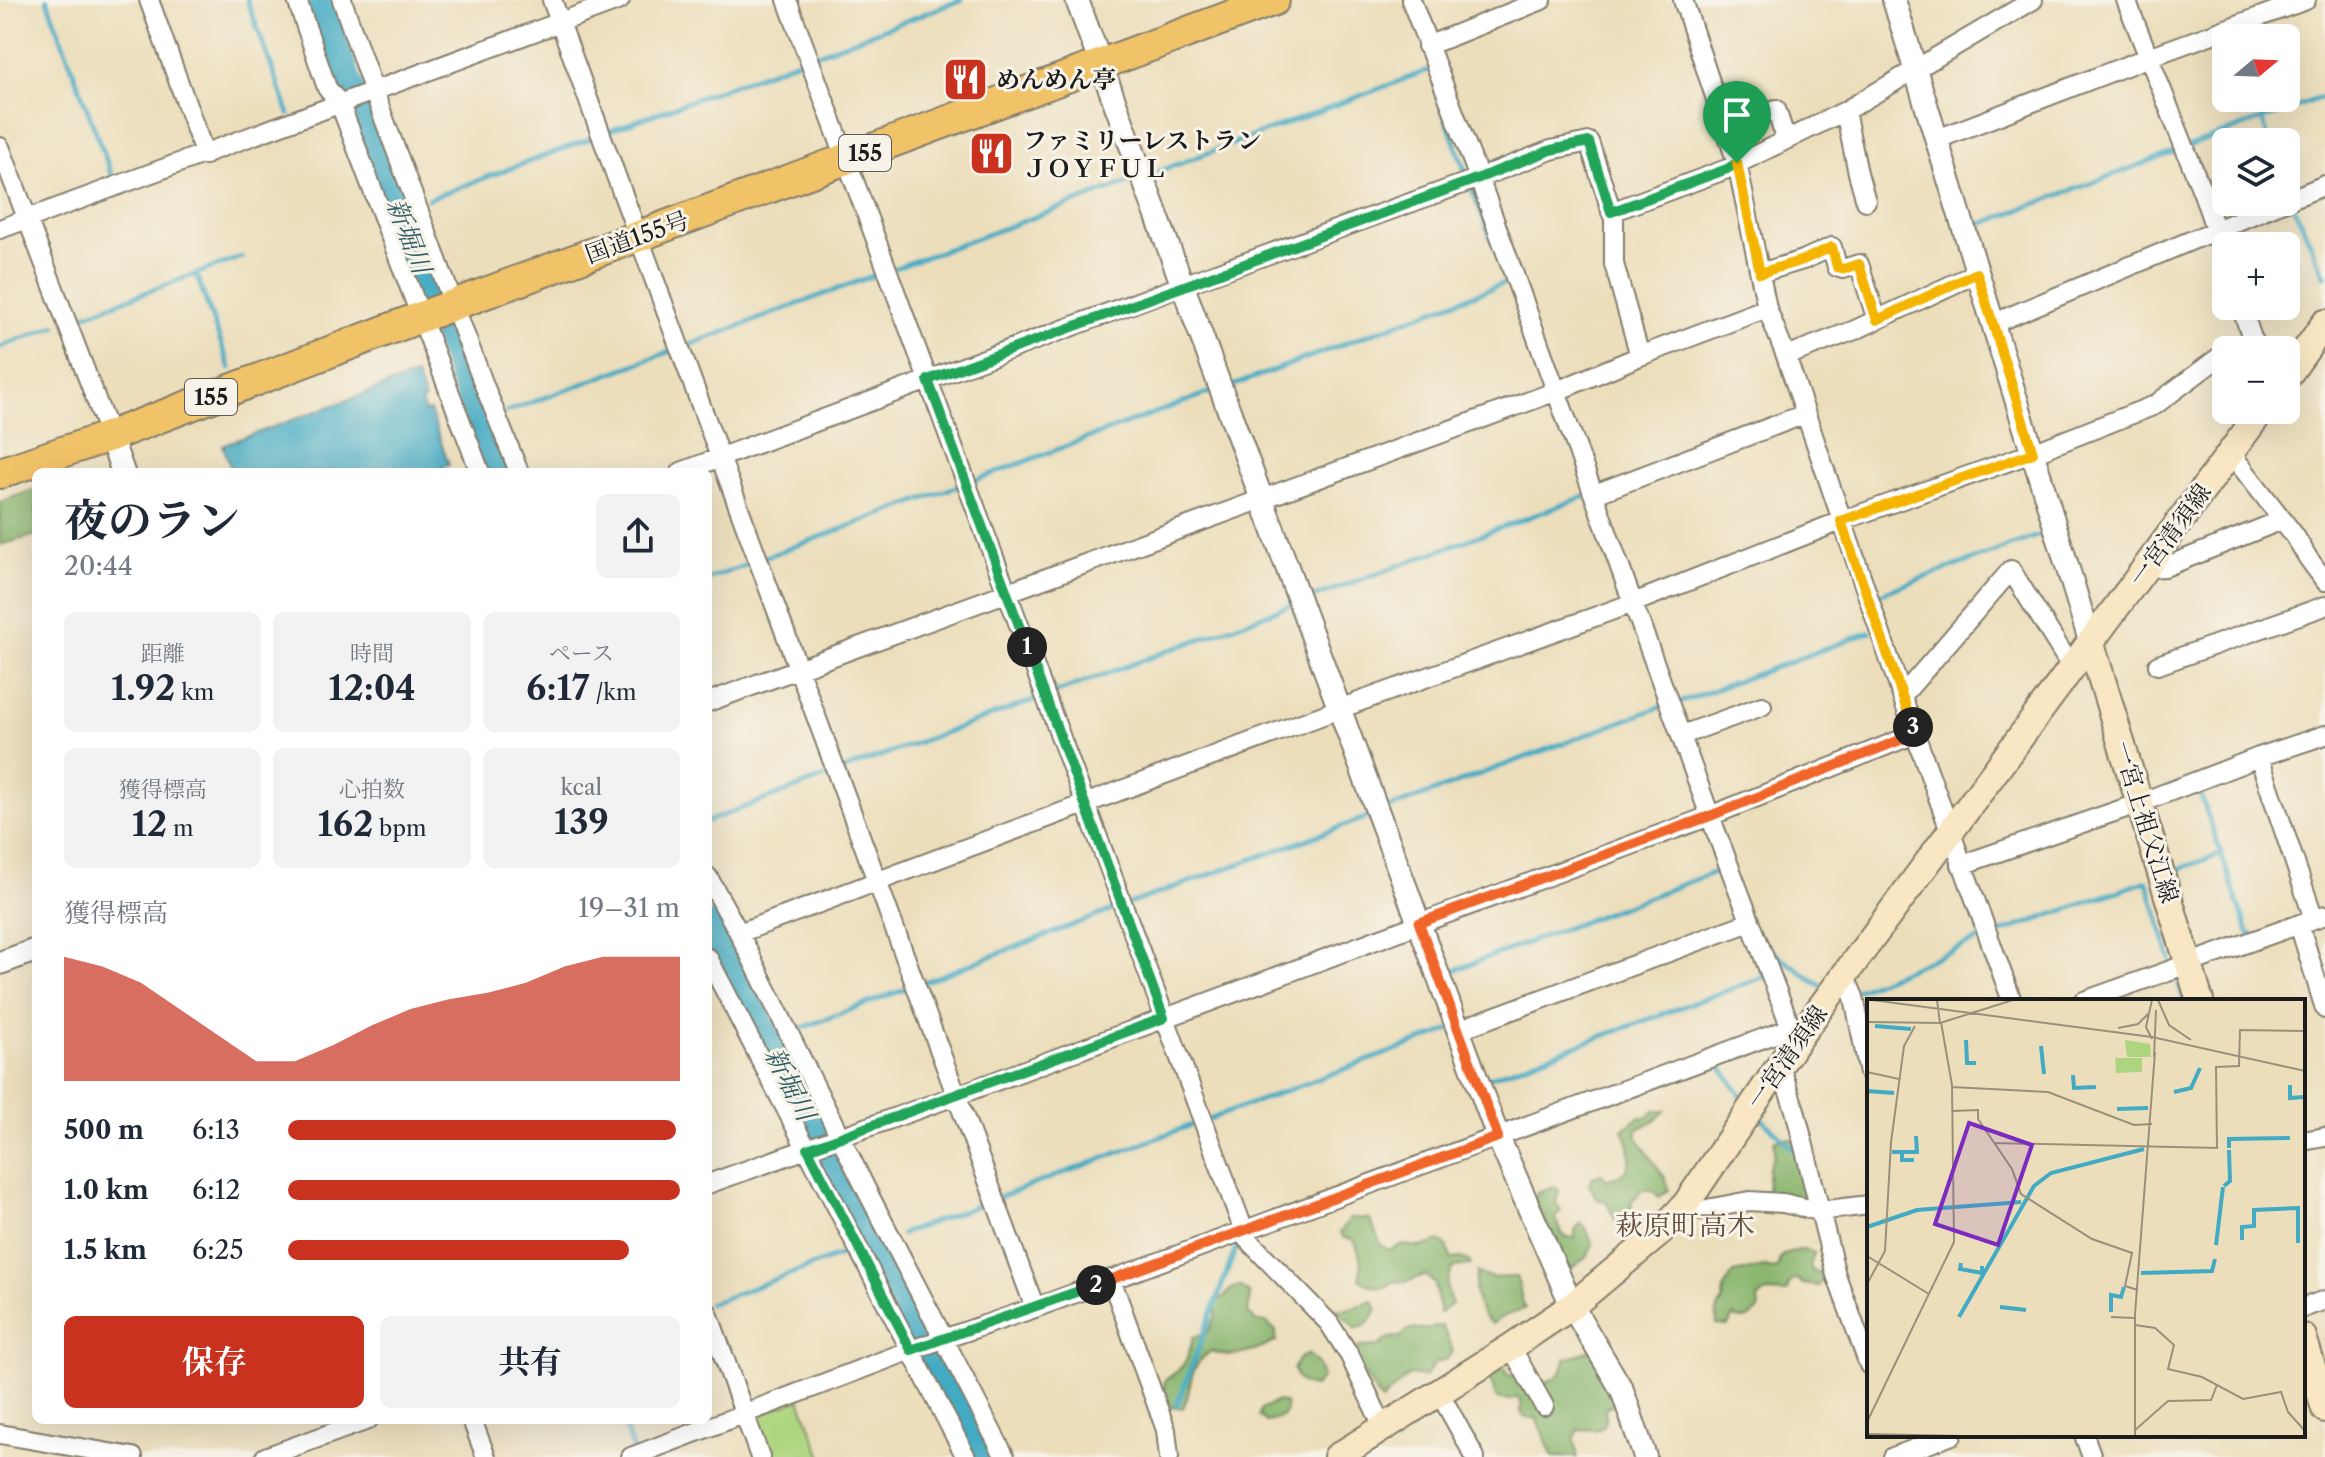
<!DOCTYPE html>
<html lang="ja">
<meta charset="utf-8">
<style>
:root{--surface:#fff;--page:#f2f2f3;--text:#1f2937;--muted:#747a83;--accent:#c8321e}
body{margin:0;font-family:"Libre Caslon Text","Noto Serif JP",serif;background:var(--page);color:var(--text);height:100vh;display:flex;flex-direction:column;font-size:30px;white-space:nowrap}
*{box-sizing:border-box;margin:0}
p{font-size:26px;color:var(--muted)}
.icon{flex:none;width:44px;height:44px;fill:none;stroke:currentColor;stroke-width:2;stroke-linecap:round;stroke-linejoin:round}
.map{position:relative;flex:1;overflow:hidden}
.sheet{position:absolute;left:32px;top:468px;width:680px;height:956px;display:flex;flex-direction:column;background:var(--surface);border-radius:12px;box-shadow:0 8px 32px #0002}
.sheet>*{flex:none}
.needle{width:52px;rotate:71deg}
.controls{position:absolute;left:2212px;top:24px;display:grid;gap:16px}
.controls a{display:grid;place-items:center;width:88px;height:88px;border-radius:12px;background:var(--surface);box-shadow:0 8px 32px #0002;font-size:40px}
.pin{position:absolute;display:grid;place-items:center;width:68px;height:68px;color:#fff;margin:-82px -34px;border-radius:50% 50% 50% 0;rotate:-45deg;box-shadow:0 0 8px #0007}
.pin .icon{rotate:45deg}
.km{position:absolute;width:40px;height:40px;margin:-20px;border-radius:50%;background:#222;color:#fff;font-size:22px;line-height:40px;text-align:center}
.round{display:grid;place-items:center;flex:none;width:84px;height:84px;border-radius:12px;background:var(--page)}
.head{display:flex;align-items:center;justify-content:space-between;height:136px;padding:0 32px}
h1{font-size:44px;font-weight:700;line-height:60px}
.metrics{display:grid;grid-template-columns:repeat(3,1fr);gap:12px;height:136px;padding:8px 32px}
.metrics div{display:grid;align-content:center;border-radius:12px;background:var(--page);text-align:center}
.metrics b{font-size:34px;font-weight:700}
.metrics small{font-size:22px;font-weight:400}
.metrics p{font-size:22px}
.chart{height:224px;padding:16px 32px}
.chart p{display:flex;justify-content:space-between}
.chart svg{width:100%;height:144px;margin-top:8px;fill:var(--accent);opacity:.7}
.button{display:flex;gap:16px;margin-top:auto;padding:16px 32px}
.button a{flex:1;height:92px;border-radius:12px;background:var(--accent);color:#fff;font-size:32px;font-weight:700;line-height:92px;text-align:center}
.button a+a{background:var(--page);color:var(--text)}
ul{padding:0 32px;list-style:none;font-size:26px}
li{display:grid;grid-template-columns:128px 96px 1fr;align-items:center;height:60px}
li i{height:20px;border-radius:10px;background:var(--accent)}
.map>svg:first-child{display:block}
.green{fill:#add57f;stroke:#64784e;stroke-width:2}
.forest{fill:#8ab66e;stroke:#536945;stroke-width:2}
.water{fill:#43aac3;stroke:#306370;stroke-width:2}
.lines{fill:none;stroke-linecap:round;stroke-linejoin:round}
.stream{stroke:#43aac3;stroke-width:5}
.river{stroke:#43aac3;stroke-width:28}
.minor-casing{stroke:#847d6c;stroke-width:22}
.tertiary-casing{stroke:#847d6c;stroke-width:26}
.secondary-casing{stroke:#847d6c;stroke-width:30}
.trunk-casing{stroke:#847d6c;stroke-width:34}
.minor{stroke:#fff;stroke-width:18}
.tertiary{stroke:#fff;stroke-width:22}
.secondary{stroke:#f9e7c3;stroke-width:26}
.trunk{stroke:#f1c369;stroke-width:30}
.split-1-casing{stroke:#fff;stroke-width:16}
.split-2-casing{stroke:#fff;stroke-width:16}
.split-3-casing{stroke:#fff;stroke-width:16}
.split-4-casing{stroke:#fff;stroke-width:16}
.split-1{stroke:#22a559;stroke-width:10}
.split-2{stroke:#22a559;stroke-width:10}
.split-3{stroke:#f0652b;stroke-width:10}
.split-4{stroke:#f5b400;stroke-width:10}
.labels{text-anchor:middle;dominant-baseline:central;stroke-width:6;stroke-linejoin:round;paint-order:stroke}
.shield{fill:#f7f3e8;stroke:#5e5c59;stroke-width:2}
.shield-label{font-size:22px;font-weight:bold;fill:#1c1c1c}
.poi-label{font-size:24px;font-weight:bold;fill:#1c1c1c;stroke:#f7f3e8;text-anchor:start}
.street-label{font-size:24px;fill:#1c1c1c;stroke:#f7f3e8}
.water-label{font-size:26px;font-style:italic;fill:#2e5c67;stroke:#f7f3e8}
.quarter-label{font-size:28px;fill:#665240;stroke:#f7f3e8}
.inset-river{fill:none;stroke:#43aac3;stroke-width:4}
.inset-road{fill:none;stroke:#99907b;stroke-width:2}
.view{fill:#7b2cbf;fill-opacity:0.15;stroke:#7b2cbf;stroke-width:4}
.inset-edge{fill:none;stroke:#1c1c1c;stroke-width:4}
</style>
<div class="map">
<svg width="2325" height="1457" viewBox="0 0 2325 1457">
<rect width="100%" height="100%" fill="#f7f3e8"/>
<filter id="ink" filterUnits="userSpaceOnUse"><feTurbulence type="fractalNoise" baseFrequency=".0125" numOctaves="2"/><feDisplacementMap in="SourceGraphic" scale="16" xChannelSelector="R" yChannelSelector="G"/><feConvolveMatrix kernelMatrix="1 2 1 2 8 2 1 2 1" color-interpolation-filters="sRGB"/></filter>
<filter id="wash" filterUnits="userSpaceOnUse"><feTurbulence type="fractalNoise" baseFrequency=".006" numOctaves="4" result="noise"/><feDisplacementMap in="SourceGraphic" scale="32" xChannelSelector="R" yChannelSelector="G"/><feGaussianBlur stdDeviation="1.8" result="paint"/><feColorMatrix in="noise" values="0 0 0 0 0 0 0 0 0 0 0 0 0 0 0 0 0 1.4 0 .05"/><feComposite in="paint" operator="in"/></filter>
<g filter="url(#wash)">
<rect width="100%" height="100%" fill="#ecdebb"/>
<path class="green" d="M800 1399 822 1457H766L753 1422 757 1415Z"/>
<path class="forest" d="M36 489V535L0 545V502Z
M1656 1110H1666L1654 1121 1638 1129 1636 1136 1665 1178 1669 1190 1659 1197 1652 1190H1641L1638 1196 1632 1199C1630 1209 1635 1216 1633 1225L1645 1238 1631 1248C1620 1235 1615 1216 1606 1201L1598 1200 1589 1184 1592 1177 1602 1174 1606 1179C1611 1178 1616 1178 1620 1175 1636 1167 1630 1143 1623 1130L1639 1117H1648Z
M1782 1138 1793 1139 1799 1144 1811 1191 1807 1202 1797 1204 1787 1194 1778 1197 1767 1192 1769 1166 1774 1156V1141Z
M1554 1187 1559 1190 1556 1203 1561 1211 1556 1217C1560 1230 1560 1238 1575 1238V1231L1581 1223 1586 1228 1593 1244 1588 1256 1570 1269 1562 1268 1534 1200 1537 1193Z
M1350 1218 1370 1219 1381 1245 1389 1250 1402 1245 1421 1247 1439 1241 1447 1246 1451 1259 1461 1258 1469 1261 1471 1265 1454 1267C1444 1281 1446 1289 1452 1304L1440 1313 1435 1284 1425 1275 1406 1282 1395 1281 1385 1288 1375 1287 1360 1280C1362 1266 1362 1252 1353 1239L1344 1238 1340 1233Z
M1804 1250 1814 1253 1810 1266 1813 1271 1819 1272 1822 1277 1819 1286 1803 1284 1797 1279 1790 1283 1786 1293 1766 1292 1758 1299 1759 1310C1751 1317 1743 1323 1733 1316L1728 1326 1717 1325C1716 1315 1716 1309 1723 1301L1724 1287 1734 1273 1765 1267 1773 1269 1778 1267C1779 1252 1791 1251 1804 1250Z
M1477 1272C1487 1280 1504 1277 1516 1277 1521 1288 1520 1297 1525 1308 1512 1315 1504 1313 1492 1324 1477 1313 1472 1289 1477 1272Z
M1242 1287 1250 1294 1248 1313 1257 1322H1266L1276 1331V1341C1256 1352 1232 1360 1211 1351 1185 1370 1195 1382 1183 1408L1167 1406 1163 1390 1165 1380C1185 1368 1188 1360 1193 1337L1208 1332 1216 1316 1215 1300 1224 1297 1232 1288Z
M1373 1301 1377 1309C1372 1319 1367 1329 1354 1328 1350 1319 1342 1318 1337 1309H1347Z
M1435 1326H1442L1453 1351 1447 1359 1434 1364 1425 1377 1409 1375 1381 1401 1355 1360 1358 1347 1378 1346 1389 1338 1400 1337 1410 1329H1428Z
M1593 1350 1616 1399 1611 1406 1605 1408 1606 1421 1603 1427 1596 1430 1579 1429 1574 1440 1577 1449V1457H1553L1536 1418H1527L1521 1413V1401L1516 1397 1511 1400 1496 1398 1492 1384 1485 1376 1499 1365 1506 1369 1508 1376 1520 1374 1538 1388C1552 1374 1561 1385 1565 1359 1575 1357 1583 1351 1593 1350Z
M1308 1354 1318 1364 1322 1378 1314 1387C1302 1386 1298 1380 1293 1370L1298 1359Z
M1278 1401 1285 1403C1290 1416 1277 1420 1266 1422L1259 1416 1261 1409Z"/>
<path class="water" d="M416 375 425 400 421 402 425 412 430 411 449 465 440 468 442 472H232L223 445Z"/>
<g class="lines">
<path class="stream" d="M47 0 113 179
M247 0 289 114
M815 57 814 55 961 0
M1439 99 1465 171
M2262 119 2270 142
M606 132 803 59
M2189 146 2325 96
M1152 174 1429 70
M1471 187 1497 253
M428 199 595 137
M2293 205 2325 276
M395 211 402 208
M1976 226 2177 151
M895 268 1136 180
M196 274 230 368
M76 318 242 257
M0 347 56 326
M684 347 883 272
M1232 386 1508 282
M506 412 674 350
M478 421 486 418
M973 481 1211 392
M763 558 961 485
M708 579 752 563
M1311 598 1586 496
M1875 599 1874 596 2040 535
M1052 694 1291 605
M1676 704 1870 632
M842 770 1040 698
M2198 787 2249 935 2252 934
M1387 809 1663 706
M708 821 831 775 832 777
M2176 870 2222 854
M1129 904 1371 816
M1994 935 2147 881 2171 960
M1768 948 1822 987
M1447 973 1723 869
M2177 978 2184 1001
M921 983 1115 909
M1857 990 1980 939
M799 1029 911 987
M770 1041 778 1037
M1717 1062 1746 1102
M1485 1079 1764 977 1762 972
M1758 1115 1795 1151 1801 1152
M1210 1119 1450 1030
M1000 1197 1197 1123
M901 1234 990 1201
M875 1244 882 1241
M709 1304 854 1250
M1177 1405 1239 1240
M622 1420 633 1449"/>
<path class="river" d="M319 0 395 211 449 341 498 472
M708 925 776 1053 983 1457"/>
</g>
</g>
<g filter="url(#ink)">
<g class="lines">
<defs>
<path id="minor" d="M149 0 205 155
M297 0 327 88 340 104 480 472
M342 0 374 92 484 385 519 472
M552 0C710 437 876 871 1035 1308
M787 0 1247 1239 1329 1323 1350 1356 1383 1427
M1411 0 1479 178 1710 816 1791 1028
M1683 0 1737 163 1767 308 1786 356 1915 734 2012 1001
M2126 0 2204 196 2226 261
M1427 46 1542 0
M1776 109 1786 140
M1845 111 1858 173 1866 201
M1935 140 2149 57 2306 0
M0 147 110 436
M2286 201 2325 185
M1611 212 1727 169 1845 111 2033 0
M0 229 620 0
M1760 273 1803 260 1832 247 1837 267 1843 269 1859 264 1877 320
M2241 306 2256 350
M1992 324 2283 202
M1786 356 1855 330 1977 273
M2230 452 2295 536 2308 558 2325 581
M681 472 1183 285 1479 178 1551 150 1589 142 1614 219V264L1640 356
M1595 494 1805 414
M2146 568 2165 567 2282 520
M2158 665 2325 606
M1902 696 2011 570 2072 668
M708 702 1557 391 1640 356 1767 308
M1682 735 1762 706
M2259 757 2314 919
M1961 865 2140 803 2259 757 2325 735
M708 877 739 933 868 1193 1005 1457
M2299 924 2325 1009
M739 933 1339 709 1633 603 1841 521 2043 449 2155 405 2226 352
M708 958 966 1457
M1845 977 1854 997 1869 1073
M2084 1001 2325 915
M1458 1030 1750 922
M1780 1066 1795 1110 1836 1275 1869 1365
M2303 1141 2325 1137
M708 1184 958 1095 1710 816 1915 734
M1686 1204 1702 1210 1749 1201 1783 1203 1819 1211 1869 1205
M1111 1279 1166 1430 1169 1457
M2303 1308 2325 1300
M708 1313 760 1457
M1511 1347 1544 1406
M1439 1392 1475 1457
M472 1420 486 1457
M0 1434 133 1457
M2084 1435 2092 1457
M265 1457 368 1420
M631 1457 911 1350 1035 1308 1791 1028 1801 1034
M1893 1457 1952 1435"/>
<path id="tertiary" d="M1077 0 1498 1137 1572 1306 1622 1390 1645 1457
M1894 0 2091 644
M110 436 123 472
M0 963 36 950"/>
<path id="secondary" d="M2286 378 2325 323
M2091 644 2200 1001
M2303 1337 2325 1409
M1337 1457 1511 1347 1572 1306 1656 1236 1686 1204 1801 1034 2262 410"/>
<path id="trunk" d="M0 473 110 436 421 317 1274 0"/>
</defs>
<use href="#minor" class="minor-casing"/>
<use href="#tertiary" class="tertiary-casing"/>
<use href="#secondary" class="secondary-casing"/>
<use href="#trunk" class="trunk-casing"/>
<use href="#minor" class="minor"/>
<use href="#tertiary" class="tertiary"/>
<use href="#secondary" class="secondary"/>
<use href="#trunk" class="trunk"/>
</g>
</g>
<g class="lines" filter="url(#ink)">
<defs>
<path id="split-1" d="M1027 647 928 380 1479 178 1551 150 1589 142 1611 212 1727 169 1737 163"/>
<path id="split-2" d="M1027 647 1164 1018 808 1149 911 1350 1096 1285"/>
<path id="split-3" d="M1096 1285 1498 1137 1419 923 1710 816 1915 734 1913 727"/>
<path id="split-4" d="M1737 163 1760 273 1803 260 1832 247 1837 267 1843 269 1859 264 1877 320 1977 273 2033 453 1841 521 1913 727"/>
</defs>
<use href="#split-1" class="split-1-casing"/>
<use href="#split-2" class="split-2-casing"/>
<use href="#split-3" class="split-3-casing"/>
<use href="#split-4" class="split-4-casing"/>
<use href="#split-1" class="split-1"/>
<use href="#split-2" class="split-2"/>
<use href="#split-3" class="split-3"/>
<use href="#split-4" class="split-4"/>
</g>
<defs>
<symbol id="restaurant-square" viewBox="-11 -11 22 22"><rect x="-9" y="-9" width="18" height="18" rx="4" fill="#c8321e" stroke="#f7f3e8"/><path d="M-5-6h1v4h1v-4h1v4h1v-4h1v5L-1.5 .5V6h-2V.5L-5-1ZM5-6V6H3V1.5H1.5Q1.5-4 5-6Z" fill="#fff"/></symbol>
</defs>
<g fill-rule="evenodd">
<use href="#restaurant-square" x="940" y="54" width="51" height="51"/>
<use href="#restaurant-square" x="966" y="128" width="51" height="51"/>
</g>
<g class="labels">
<g class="shield">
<rect x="839" y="135" width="52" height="36" rx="6"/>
<rect x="185" y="379" width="52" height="36" rx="6"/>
</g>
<g class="shield-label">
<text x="865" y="153">155</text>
<text x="211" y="397">155</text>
</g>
<g class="poi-label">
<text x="996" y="79">めんめん亭</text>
<text x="1023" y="140">ファミリーレストラン<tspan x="1023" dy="28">ＪＯＹＦＵＬ</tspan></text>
</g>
<g class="street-label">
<text transform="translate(637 237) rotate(-20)">国道155号</text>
<text transform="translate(2170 535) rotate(-54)">一宮清須線</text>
<text transform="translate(2146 822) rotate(73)">一宮上祖父江線</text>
<text transform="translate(1787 1057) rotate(-55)">一宮清須線</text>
</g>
<g class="water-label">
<text transform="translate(409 236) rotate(69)">新堀川</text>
<text transform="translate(790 1084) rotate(63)">新堀川</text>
</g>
<g class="quarter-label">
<text x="1685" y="1225">萩原町高木</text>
</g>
</g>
<g transform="translate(1867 999)">
<rect width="438" height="438" fill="#ecdebb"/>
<path d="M258 41 283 45 284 58H260ZM275 59V73L249 74 248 59Z" fill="#add57f"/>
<path class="inset-river" d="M8 27 44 30M99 41 100 64H109M174 47 177 75M206 76 207 89 229 88M423 86V99L436 98M0 92 27 94M307 93 324 89 333 69M250 110 281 109M362 149V140L423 139M25 153H35V161H47M35 153H50L49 137M357 187 363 182 362 151M0 228 50 211 154 203M375 241V228L387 227V211L431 209V244M349 246 356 188M94 264 93 270 115 274V267M274 274 345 272 348 260M133 308 159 311M244 313V296L254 298 257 288M92 318 167 187 184 174 277 150"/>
<path class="inset-road" d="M5 1 285 38 438 72M291 1 302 26 324 41M0 23 73 24 70 1M73 24 146 1M251 29 271 25 282 14M0 37V66M285 40 279 28 285 1M287 58 289 11M0 73 32 80M85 88 181 93 267 126 285 125M85 112 111 111V120L145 170 154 195 225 240 265 254 258 287 271 291M127 144 350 149 349 68 372 67 373 31 438 32M0 257 62 295M0 285 18 252 24 143 37 47 48 27M244 318 268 319M268 326 288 329 307 346 301 370 335 378 376 400 414 393 421 413 438 432M0 423 87 243 85 86 74 23M267 432 301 402 344 401 350 386M0 435 97 437M268 437V315L288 53"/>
<path class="view" d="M102 124 165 146 131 246 68 225Z"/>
<rect width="438" height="438" class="inset-edge"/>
</g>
</svg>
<div class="controls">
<a><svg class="needle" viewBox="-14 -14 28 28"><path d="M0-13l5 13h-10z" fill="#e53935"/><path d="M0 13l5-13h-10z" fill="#747a83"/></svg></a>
<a><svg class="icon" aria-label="layers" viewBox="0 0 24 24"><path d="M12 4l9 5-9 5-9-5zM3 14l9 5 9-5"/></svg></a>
<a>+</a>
<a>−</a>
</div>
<div class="pin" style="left:1737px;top:163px;background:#1e9e55"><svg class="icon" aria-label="arrive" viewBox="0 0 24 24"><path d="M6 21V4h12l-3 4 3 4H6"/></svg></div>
<b class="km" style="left:1027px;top:647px">1</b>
<b class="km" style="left:1096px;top:1285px">2</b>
<b class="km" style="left:1913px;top:727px">3</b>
<section class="sheet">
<div class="head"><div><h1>夜のラン</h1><p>20:44</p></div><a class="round"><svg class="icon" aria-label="share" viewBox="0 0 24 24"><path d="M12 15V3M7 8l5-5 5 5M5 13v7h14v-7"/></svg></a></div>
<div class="metrics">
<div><p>距離</p><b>1.92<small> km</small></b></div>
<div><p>時間</p><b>12:04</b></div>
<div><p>ペース</p><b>6:17<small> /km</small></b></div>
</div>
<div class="metrics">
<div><p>獲得標高</p><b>12<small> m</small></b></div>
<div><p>心拍数</p><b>162<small> bpm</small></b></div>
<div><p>kcal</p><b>139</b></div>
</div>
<div class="chart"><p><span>獲得標高</span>19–31 m</p>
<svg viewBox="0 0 160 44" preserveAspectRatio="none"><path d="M0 44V6L10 9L20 14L30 22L40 30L50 38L60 38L70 33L80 27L90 22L100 19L110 17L120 14L130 9L140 6L150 6L160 6V44z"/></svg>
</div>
<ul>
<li><b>500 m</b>6:13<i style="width:99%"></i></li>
<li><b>1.0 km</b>6:12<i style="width:100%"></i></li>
<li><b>1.5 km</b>6:25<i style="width:87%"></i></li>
</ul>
<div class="button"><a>保存</a><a>共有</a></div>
</section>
</div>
